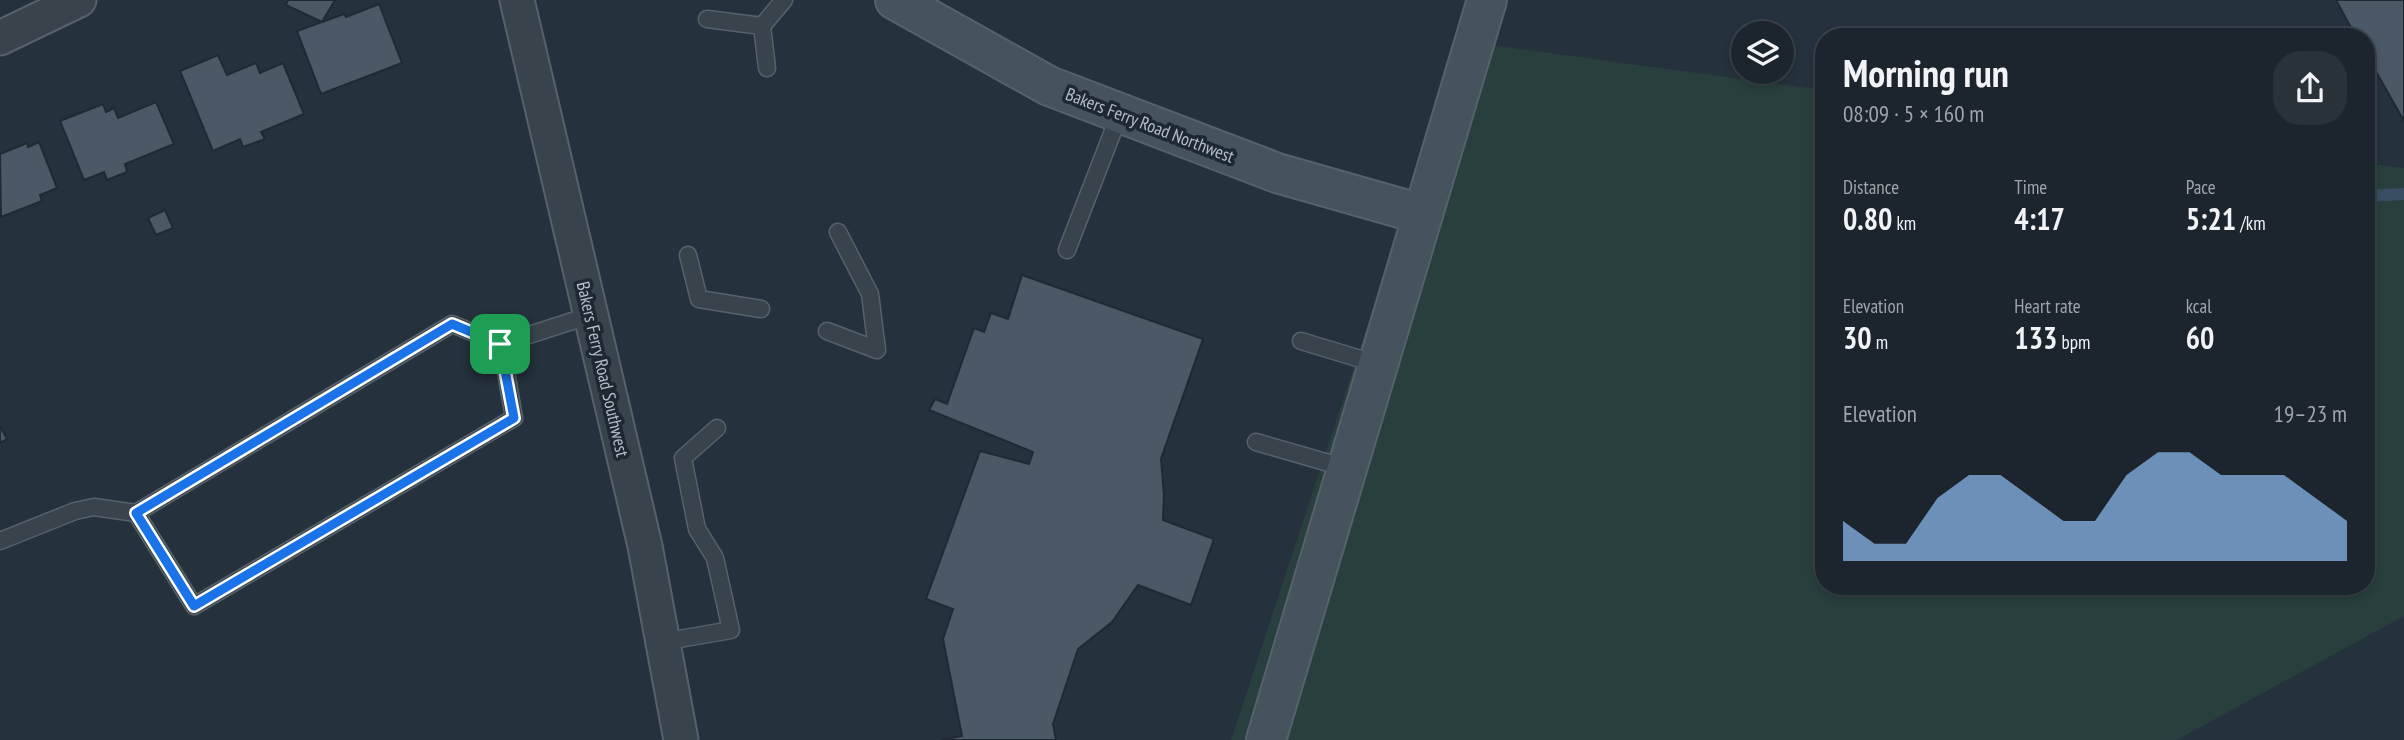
<!DOCTYPE html>
<meta charset="utf-8">
<style>
:root{--surface:#1c252d;--page:#293139;--text:#f1f3f6;--muted:#a0a5aa;--line:#3a4249;--accent:#8ebef3}
body{margin:0;font-family:"PT Sans Narrow",sans-serif;background:var(--page);color:var(--text);height:100vh;display:flex;flex-direction:column;font-size:26px;white-space:nowrap}
*{box-sizing:border-box;margin:0}
p{font-size:23px;color:var(--muted)}
.icon{flex:none;width:38px;height:38px;fill:none;stroke:currentColor;stroke-width:2;stroke-linecap:round;stroke-linejoin:round}
.map{position:relative;flex:1;overflow:hidden}
.details{position:absolute;left:1815px;top:28px;width:560px;height:567px;display:flex;flex-direction:column;background:var(--surface);border-radius:28px;box-shadow:0 4px 10px #0003,0 0 0 2px var(--line)}
.details>*{flex:none}
.controls{position:absolute;left:1731px;top:21px;display:grid;gap:14px}
.controls a{display:grid;place-items:center;width:63px;height:63px;border-radius:50%;background:var(--surface);box-shadow:0 4px 10px #0003,0 0 0 2px var(--line);font-size:35px}
.pin{position:absolute;display:grid;place-items:center;width:60px;height:60px;color:#fff;margin:-30px;border-radius:14px;box-shadow:0 4px 10px #0006}
.round{display:grid;place-items:center;flex:none;width:74px;height:74px;border-radius:28px;background:var(--page)}
.summary{display:flex;align-items:center;justify-content:space-between;height:119px;padding:0 28px}
h1{font-size:38px;font-weight:700;line-height:52px}
.stats{display:grid;grid-template-columns:repeat(3,1fr);gap:10px;height:119px;padding:7px 28px}
.stats div{display:grid;align-content:center}
.stats b{font-size:30px;font-weight:700}
.stats small{font-size:19px;font-weight:400}
.stats p{font-size:19px}
.chart{height:196px;padding:14px 28px}
.chart p{display:flex;justify-content:space-between}
.chart svg{width:100%;height:126px;margin-top:7px;fill:var(--accent);opacity:.7}
.map>svg:first-child{display:block}
.green{fill:#283f3e}
.lines{fill:none;stroke-linecap:round;stroke-linejoin:round}
.stream{stroke:#394e63;stroke-width:12}
.building{fill:#4b5865;stroke:#202a33;stroke-width:2}
.lane-casing{stroke:#57616a;stroke-width:19}
.street-casing{stroke:#57616a;stroke-width:37}
.secondary-casing{stroke:#57616a;stroke-width:42}
.lane{stroke:#39434c;stroke-width:16}
.street{stroke:#39434c;stroke-width:33}
.secondary{stroke:#47525f;stroke-width:38}
.route-casing{stroke:#fff;stroke-width:14}
.route{stroke:#1a73e8;stroke-width:9}
.labels{text-anchor:middle;dominant-baseline:central;stroke-width:7;stroke-linejoin:round;paint-order:stroke}
.street-label{font-size:18px;fill:#b4bec8;stroke:#1e2831}
</style>
<div class="map">
<svg width="2404" height="740" viewBox="0 0 2404 740">
<rect width="100%" height="100%" fill="#25313c"/>
<path class="green" d="M1461 41 1823 90 1824 586H2366V163L2404 168V616L2177 740H1231Z"/>
<g class="lines">
<path class="stream" d="M2366 196 2404 194"/>
</g>
<path class="building" d="M288 0H335L322 22 286 5Z
M2336 0H2404V121L2366 54V37H2356Z
M379 4 402 63 321 94 297 31 344 14 346 17Z
M218 55 227 75 256 63 260 73 283 63 304 114 261 132 265 139 243 147 240 139 213 151 180 71Z
M156 102 174 144 125 164 127 172 107 180 104 172 84 180 60 121 103 104 106 112 114 108 118 118Z
M39 142 57 188 40 195 42 201 1 217 0 154 27 143 28 147Z
M165 210 173 228 156 235 148 218Z
M1022 275 1203 339 1161 459 1164 495 1163 520 1214 539 1191 605 1138 585 1112 622 1078 649 1053 724 1056 740H941L962 736 943 639 953 609 926 599 980 451 1029 464 1033 452 929 410 935 399 947 404 974 328 984 332 991 313 1008 319Z
M0 426 7 439 0 443Z"/>
<g class="lines">
<defs>
<path id="lane" d="M707 19 762 26
M767 68 762 26 784 0
M1067 250 1120 113
M688 255 699 299 761 309
M827 331 877 350 870 294 838 232
M1301 341 1377 364
M501 344 514 418 194 606 136 513 452 324 501 344 591 315
M1256 442 1346 468
M0 541 75 511 94 507 136 513
M662 642 731 630 715 558 697 529 683 458 717 428"/>
<path id="street" d="M517 0 645 546 681 740
M0 38 79 0"/>
<path id="secondary" d="M895 0 1049 86 1277 173 1421 214
M1266 740 1487 0"/>
</defs>
<use href="#lane" class="lane-casing"/>
<use href="#street" class="street-casing"/>
<use href="#secondary" class="secondary-casing"/>
<use href="#lane" class="lane"/>
<use href="#street" class="street"/>
<use href="#secondary" class="secondary"/>
</g>
<g class="lines">
<defs>
<path id="route" d="M452 324 500 344 514 418 194 606 136 513Z"/>
</defs>
<use href="#route" class="route-casing"/>
<use href="#route" class="route"/>
</g>
<g class="labels">
<g class="street-label">
<text transform="translate(1150 125) rotate(21)">Bakers Ferry Road Northwest</text>
<text transform="translate(603 369) rotate(77)">Bakers Ferry Road Southwest</text>
</g>
</g>
</svg>
<div class="controls">
<a><svg class="icon" aria-label="layers" viewBox="0 0 24 24"><path d="M12 4l9 5-9 5-9-5zM3 14l9 5 9-5"/></svg></a>
</div>
<div class="pin" style="left:500px;top:344px;background:#1e9e55"><svg class="icon" aria-label="arrive" viewBox="0 0 24 24"><path d="M6 21V4h12l-3 4 3 4H6"/></svg></div>
<section class="details">
<div class="summary"><div><h1>Morning run</h1><p>08:09 · 5 × 160 m</p></div><a class="round"><svg class="icon" aria-label="share" viewBox="0 0 24 24"><path d="M12 15V3M7 8l5-5 5 5M5 13v7h14v-7"/></svg></a></div>
<div class="stats">
<div><p>Distance</p><b>0.80<small> km</small></b></div>
<div><p>Time</p><b>4:17</b></div>
<div><p>Pace</p><b>5:21<small> /km</small></b></div>
</div>
<div class="stats">
<div><p>Elevation</p><b>30<small> m</small></b></div>
<div><p>Heart rate</p><b>133<small> bpm</small></b></div>
<div><p>kcal</p><b>60</b></div>
</div>
<div class="chart"><p><span>Elevation</span>19–23 m</p>
<svg viewBox="0 0 160 44" preserveAspectRatio="none"><path d="M0 44V30L10 38L20 38L30 22L40 14L50 14L60 22L70 30L80 30L90 14L100 6L110 6L120 14L130 14L140 14L150 22L160 30V44z"/></svg>
</div>
</section>
</div>
